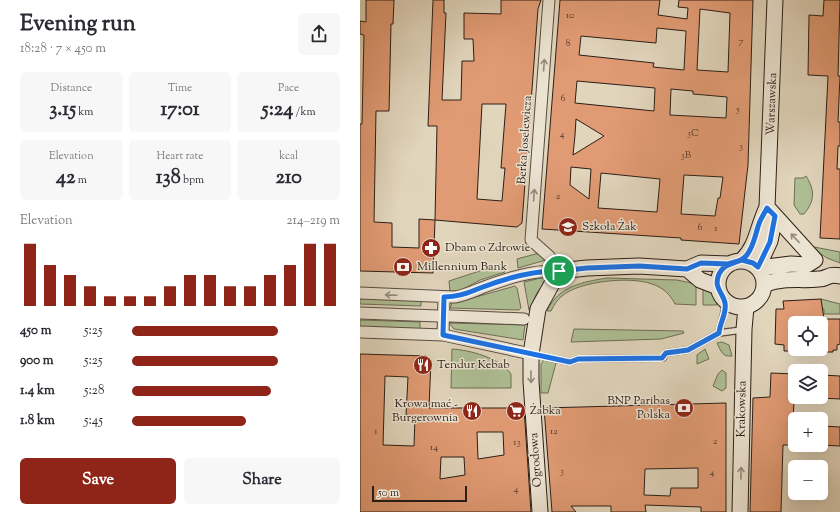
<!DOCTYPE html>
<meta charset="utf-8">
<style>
:root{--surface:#fff;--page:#f7f7f7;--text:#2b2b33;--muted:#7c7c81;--accent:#8f2418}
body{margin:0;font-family:"Sorts Mill Goudy",serif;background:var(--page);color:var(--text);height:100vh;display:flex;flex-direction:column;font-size:15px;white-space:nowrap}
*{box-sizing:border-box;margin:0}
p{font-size:13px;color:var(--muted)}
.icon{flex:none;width:22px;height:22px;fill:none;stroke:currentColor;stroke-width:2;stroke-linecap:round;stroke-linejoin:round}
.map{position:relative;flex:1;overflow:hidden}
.details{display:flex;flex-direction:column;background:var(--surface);width:360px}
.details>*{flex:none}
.fabs{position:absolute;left:428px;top:316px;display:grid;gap:8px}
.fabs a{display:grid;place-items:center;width:40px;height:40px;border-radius:6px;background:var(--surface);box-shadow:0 4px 16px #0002;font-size:20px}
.scale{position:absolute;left:12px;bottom:10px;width:95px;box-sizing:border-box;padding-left:4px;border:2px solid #2c1e16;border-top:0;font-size:11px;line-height:14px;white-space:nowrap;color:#2c1e16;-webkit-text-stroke:3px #ece4d3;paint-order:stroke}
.pin{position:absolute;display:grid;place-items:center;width:34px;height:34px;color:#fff;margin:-17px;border:2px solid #fff;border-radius:50%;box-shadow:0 1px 4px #0007}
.round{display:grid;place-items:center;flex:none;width:42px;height:42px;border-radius:6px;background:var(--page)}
.head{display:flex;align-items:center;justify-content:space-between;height:68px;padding:0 20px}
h1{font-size:22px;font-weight:700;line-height:30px}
.figures{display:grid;grid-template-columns:repeat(3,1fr);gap:6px;height:68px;padding:4px 20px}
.figures div{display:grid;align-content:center;border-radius:6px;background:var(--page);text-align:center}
.figures b{font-size:20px;font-weight:700}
.figures small{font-size:11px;font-weight:400}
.figures p{font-size:11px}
.chart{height:112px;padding:8px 20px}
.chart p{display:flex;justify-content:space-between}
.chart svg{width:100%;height:72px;margin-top:4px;stroke:var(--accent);stroke-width:6}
.cta{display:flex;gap:8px;margin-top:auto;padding:8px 20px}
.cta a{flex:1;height:46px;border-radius:6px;background:var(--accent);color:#fff;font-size:16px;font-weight:700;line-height:46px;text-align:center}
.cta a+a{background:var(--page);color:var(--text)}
ul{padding:0 20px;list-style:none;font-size:13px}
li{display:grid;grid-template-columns:64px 48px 1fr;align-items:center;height:30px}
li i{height:10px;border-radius:5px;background:var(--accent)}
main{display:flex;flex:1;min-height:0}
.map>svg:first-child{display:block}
.green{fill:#aebe94;stroke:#6d6e55}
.building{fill:#e19b74;stroke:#2c1e16;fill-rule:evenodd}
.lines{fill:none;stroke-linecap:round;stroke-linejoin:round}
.lane-casing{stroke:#594c40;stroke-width:8}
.street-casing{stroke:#594c40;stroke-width:13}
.secondary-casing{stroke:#2c1e16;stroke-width:17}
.lane{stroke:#ece4d3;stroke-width:5.5}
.street{stroke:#ece4d3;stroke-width:11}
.secondary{stroke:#ece4d3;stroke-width:15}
.oneway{stroke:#968b7e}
.route-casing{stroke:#fff;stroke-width:8}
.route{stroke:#1a73e8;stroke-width:5}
.labels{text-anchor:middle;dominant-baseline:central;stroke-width:3;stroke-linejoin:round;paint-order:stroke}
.number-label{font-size:10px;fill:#593d2e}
.street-label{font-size:12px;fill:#2c1e16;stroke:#ece4d3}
.poi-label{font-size:12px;fill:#2c1e16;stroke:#ece4d3;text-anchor:start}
</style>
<main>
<section class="details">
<div class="head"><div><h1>Evening run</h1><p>18:28 · 7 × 450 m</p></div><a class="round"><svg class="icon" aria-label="share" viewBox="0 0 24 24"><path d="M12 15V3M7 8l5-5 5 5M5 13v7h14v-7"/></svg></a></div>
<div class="figures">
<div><p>Distance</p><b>3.15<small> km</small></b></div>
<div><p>Time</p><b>17:01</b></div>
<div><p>Pace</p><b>5:24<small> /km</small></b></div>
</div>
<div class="figures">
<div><p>Elevation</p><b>42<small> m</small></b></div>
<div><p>Heart rate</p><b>138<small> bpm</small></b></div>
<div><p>kcal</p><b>210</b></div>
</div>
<div class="chart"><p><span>Elevation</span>214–219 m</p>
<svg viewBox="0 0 160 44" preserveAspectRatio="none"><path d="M5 44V6M15 44V19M25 44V25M35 44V32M45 44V38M55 44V38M65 44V38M75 44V32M85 44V25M95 44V25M105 44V32M115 44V32M125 44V25M135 44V19M145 44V6M155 44V6"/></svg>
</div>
<ul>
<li><b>450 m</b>5:25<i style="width:70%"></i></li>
<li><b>900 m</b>5:25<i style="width:70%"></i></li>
<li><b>1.4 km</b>5:28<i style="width:67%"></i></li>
<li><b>1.8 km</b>5:45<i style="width:55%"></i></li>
</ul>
<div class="cta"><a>Save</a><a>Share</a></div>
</section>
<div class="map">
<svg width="480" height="512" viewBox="0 0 480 512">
<rect width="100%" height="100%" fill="#e1d5bc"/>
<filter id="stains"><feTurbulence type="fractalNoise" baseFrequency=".005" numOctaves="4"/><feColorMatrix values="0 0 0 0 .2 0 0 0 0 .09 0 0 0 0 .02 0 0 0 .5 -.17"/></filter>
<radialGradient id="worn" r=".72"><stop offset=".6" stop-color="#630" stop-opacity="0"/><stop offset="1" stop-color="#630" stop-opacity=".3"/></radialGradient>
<path class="green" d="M446 176C455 190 455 201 444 214H440L434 205 435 178H443Z
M449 246 480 252V263L467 258Z
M179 253 186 260 158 268 157 259Z
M141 264 145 272 120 280 96 293 90 291 89 281Z
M189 276 177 293 169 310 164 282Z
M247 278 317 280 336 284V305L315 304C310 294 302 287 292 284 271 276 219 281 202 296 197 300 194 305 191 311H187C198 286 223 282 247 278Z
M155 286 157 288 161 308 159 310 90 308 93 301 109 299Z
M343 286 354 295 357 305H343Z
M0 297 61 299V306L0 304Z
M461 299 480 304V314H464V309H461Z
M0 320 60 322V330L0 328Z
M89 323 165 325 163 340 94 329Z
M214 329 323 331 324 333 301 339 211 342Z
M362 342 369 345 372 356C362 357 361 351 357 343Z
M92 349C110 350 140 358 151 374V388H91Z
M345 349 349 359 337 364V355Z
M184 360 196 363 188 393H181V364Z
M362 370 366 373V388L362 391 353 386 358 374Z"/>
<path class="building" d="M6 0H34L33 24H31L29 111H16L14 222 32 223V247L59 248V219L75 220 73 273 0 271V124H2L4 35 0 34V21L6 22Z
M73 0H84V13H86L82 100H101L102 61H114L113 39H104V13L141 14V0H181L178 9 162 223 157 227 75 220 77 126H68ZM122 104H146L141 168H145L142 201 117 199Z
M200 0H300L298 15 327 19 328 8 318 7 319 0H393L388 165 379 244 321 240V238L182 229ZM340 9 370 13 368 72 337 70ZM297 28 326 31 324 70 293 67 294 63 219 55 221 36 296 43ZM217 81 295 88 294 111 215 103ZM311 89 333 91V94L367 97 366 118 310 115ZM216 119 244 136 213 155 215 135ZM211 167 231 169 229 199 210 185ZM241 173 300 179 297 212 238 208ZM324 175 363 177 360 198H358L355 216 321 214Z
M464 0H480L478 76H480L478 122H480V146H478L477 169H480V239L460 238 468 76 448 75 449 15 463 16Z
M461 299 464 319H480V344L477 345V350H473V352H461V323H435V351H424V345L415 344 416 309H424L423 301Z
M0 354 66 356 71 360 69 408H164L171 512H0ZM25 376 48 377 46 415 55 416 54 446 23 445ZM117 432H143L144 455 118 459ZM81 457H104L105 475 80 479Z
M411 373 435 374 433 425 435 426V445H423L421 512H390L393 398 410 397Z
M461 375 480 376V399L461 398Z
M366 403V512H341V507L285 505 286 512H251V506H211L216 512H192L184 408ZM338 468V488H311L310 496 284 495 285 469Z
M461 426 480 427V446L461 445Z"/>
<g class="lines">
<defs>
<path id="lane" d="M359 333C361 321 366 313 365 301
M171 354 210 362 218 359 303 358 306 353 328 350 359 333 382 330"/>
<path id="street" d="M189 0 171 240 189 256 199 271
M0 293 95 297C106 295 114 291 124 287 148 278 173 270 199 271
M0 313 78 316
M90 316 164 319
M0 332 83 335 171 354
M83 335 84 297"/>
<path id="secondary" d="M407 207 455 260
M382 260C397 246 398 225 407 207L415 0
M358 284a23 23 0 1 1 46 0a23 23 0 1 1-46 0Z
M398 267 410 241 415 216
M399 268 431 264 447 265 455 260
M327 269 340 280 358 287
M405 284C427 277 438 281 459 279 469 279 467 273 480 276
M180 512 171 381V354L178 309 199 271 227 268 279 266 327 269 341 263 368 264
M380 512 384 329 386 307"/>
</defs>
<use href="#lane" class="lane-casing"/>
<use href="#street" class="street-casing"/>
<use href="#secondary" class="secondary-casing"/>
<use href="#lane" class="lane"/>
<use href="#street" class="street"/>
<use href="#secondary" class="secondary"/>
</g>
<defs><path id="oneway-shaft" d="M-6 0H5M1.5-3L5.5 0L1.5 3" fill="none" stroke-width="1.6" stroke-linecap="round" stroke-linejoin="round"/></defs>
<g class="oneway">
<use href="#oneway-shaft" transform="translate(184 65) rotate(-86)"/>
<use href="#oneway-shaft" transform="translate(174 195) rotate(-86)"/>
<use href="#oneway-shaft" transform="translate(435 238) rotate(-133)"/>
<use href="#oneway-shaft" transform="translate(31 295) rotate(-178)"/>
<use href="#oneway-shaft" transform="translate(171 377) rotate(89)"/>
<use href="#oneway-shaft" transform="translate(381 473) rotate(-89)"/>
</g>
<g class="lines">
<defs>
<path id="route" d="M199 271C173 270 147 278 123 287 109 292 100 297 84 297L83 335 210 362 218 359 302 358 306 353 328 350 359 333C360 322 367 313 365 303 363 292 353 288 359 274 365 261 378 265 386 256 395 245 395 233 400 221 402 217 405 212 407 208L415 216 410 242 398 267 393 263 382 260 368 264 341 263 327 269 279 266 227 268 199 271"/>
</defs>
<use href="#route" class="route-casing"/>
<use href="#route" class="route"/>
</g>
<defs>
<symbol id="school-disc" viewBox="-11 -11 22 22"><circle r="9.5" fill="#8f2418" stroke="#ece4d3"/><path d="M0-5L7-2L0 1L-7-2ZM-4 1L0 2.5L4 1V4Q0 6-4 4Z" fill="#fff"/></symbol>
<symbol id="pharmacy-disc" viewBox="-11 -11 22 22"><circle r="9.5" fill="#8f2418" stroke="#ece4d3"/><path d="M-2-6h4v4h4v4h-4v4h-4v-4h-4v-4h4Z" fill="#fff"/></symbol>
<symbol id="bank-disc" viewBox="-11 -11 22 22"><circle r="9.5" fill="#8f2418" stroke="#ece4d3"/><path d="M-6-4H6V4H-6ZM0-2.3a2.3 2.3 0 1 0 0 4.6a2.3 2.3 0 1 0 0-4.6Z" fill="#fff"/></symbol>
<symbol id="restaurant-disc" viewBox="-11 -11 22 22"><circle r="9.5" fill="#8f2418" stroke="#ece4d3"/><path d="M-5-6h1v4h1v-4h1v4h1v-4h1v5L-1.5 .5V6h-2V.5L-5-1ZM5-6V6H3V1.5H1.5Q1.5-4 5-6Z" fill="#fff"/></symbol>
<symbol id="supermarket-disc" viewBox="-11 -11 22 22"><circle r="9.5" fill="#8f2418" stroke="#ece4d3"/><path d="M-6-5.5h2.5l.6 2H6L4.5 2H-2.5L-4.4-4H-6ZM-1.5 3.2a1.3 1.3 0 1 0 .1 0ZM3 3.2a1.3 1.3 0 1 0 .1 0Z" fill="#fff"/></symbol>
</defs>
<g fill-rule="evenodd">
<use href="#school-disc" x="197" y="216" width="22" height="22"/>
<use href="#pharmacy-disc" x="60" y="237" width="22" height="22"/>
<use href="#bank-disc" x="32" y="256" width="22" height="22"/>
<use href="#restaurant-disc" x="52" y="354" width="22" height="22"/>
<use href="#bank-disc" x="313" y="397" width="22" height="22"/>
<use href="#restaurant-disc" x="101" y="400" width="22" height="22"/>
<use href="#supermarket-disc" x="145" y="400" width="22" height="22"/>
</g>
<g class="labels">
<g class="number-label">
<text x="210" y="15">10</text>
<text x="381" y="41">7</text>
<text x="208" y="43">8</text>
<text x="203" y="98">6</text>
<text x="378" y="109">5</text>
<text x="333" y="133">3C</text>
<text x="202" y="134">4</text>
<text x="381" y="146">3</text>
<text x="326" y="155">3B</text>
<text x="198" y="196">2</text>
<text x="340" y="227">6</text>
<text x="356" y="228">1</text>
<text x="16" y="431">1</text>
<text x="194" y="431">12</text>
<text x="355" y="441">2</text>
<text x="157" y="442">13</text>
<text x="74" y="447">14</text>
<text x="202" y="471">3</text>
<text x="352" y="472">4</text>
<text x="156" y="489">4</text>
</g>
<g class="street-label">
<text transform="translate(412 104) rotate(-88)">Warszawska</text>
<text transform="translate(165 140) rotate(-86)">Berka Joselewicza</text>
<text transform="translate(382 409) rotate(-89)">Krakowska</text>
<text transform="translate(176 460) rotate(-94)">Ogrodowa</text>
</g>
<g class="poi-label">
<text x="222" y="227">Szkoła Żak</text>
<text x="85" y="248">Dbam o Zdrowie</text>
<text x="57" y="267">Millennium Bank</text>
<text x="77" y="365">Tendur Kebab</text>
<text x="310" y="401" text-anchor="end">BNP Paribas<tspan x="310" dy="14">Polska</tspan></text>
<text x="98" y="404" text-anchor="end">Krowa mać -<tspan x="98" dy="14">Burgerownia</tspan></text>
<text x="170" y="411">Żabka</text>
</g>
</g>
<rect width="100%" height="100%" filter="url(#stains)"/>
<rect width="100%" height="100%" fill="url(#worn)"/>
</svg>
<div class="fabs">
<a><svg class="icon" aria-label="locate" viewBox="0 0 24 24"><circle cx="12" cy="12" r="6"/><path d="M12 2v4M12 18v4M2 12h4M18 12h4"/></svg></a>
<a><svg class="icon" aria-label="layers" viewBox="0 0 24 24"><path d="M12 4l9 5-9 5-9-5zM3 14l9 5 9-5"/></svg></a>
<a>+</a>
<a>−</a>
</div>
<div class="scale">50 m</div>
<div class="pin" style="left:199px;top:271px;background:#1e9e55"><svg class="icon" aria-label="arrive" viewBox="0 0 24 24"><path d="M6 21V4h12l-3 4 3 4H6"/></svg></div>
</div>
</main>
